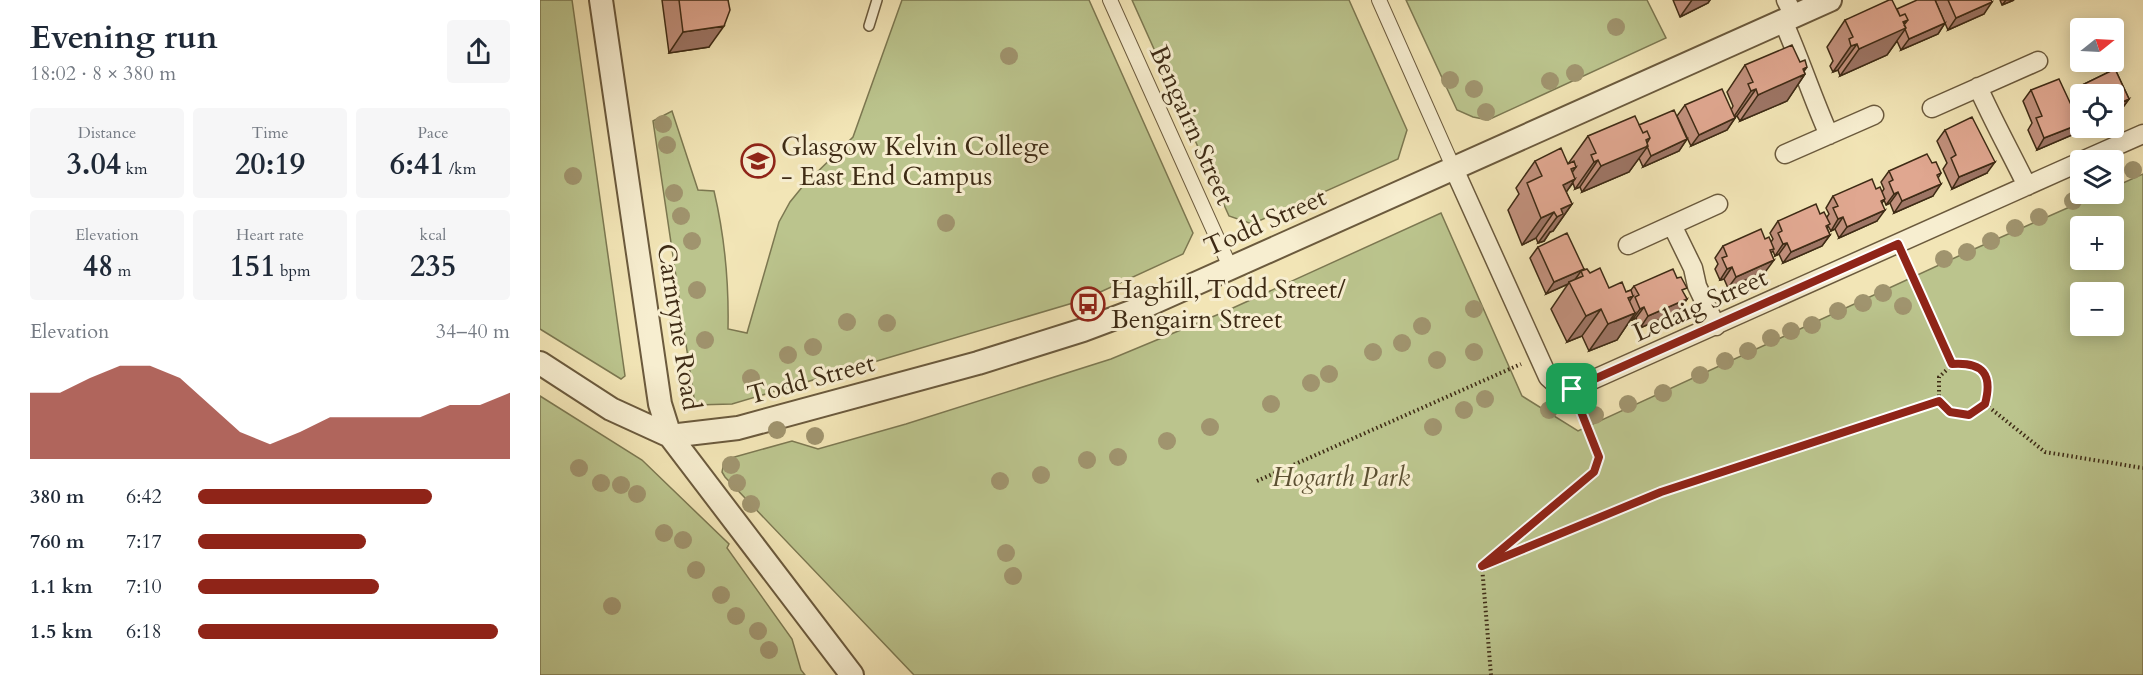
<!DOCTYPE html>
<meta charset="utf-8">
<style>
:root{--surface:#fff;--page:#f6f6f7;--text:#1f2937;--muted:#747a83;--accent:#8f2418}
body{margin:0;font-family:Cardo,serif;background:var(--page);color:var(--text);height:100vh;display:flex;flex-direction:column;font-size:22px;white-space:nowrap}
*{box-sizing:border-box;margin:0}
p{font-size:20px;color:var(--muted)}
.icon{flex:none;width:33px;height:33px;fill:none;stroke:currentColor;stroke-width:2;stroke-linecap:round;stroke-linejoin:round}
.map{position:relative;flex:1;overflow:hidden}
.sheet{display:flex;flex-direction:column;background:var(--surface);width:540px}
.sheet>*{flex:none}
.needle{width:39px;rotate:72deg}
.fabs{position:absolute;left:1530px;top:18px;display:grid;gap:12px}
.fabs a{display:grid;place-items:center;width:54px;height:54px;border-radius:6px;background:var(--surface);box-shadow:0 3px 15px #0003;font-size:30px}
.pin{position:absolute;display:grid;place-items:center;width:51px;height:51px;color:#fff;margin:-26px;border-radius:12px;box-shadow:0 3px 9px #0006}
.round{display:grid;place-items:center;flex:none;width:63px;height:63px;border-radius:6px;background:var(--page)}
.overview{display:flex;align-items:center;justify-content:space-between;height:102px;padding:0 30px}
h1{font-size:33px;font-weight:800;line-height:45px}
.figures{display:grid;grid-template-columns:repeat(3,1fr);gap:9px;height:102px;padding:6px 30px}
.figures div{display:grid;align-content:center;border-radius:6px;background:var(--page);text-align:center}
.figures b{font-size:30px;font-weight:800}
.figures small{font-size:16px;font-weight:400}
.figures p{font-size:16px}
.chart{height:168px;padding:12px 30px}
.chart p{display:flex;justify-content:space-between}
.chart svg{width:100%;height:108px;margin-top:6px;fill:var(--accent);opacity:.7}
ul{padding:0 30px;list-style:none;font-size:20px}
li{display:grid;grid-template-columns:96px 72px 1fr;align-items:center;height:45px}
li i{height:15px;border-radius:8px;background:var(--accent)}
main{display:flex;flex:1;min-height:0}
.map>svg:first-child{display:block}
.green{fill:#bbc48d;stroke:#7c7851;stroke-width:1.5;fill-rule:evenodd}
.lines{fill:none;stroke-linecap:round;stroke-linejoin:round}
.service-casing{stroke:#6b5a3d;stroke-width:12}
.pedestrian-casing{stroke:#6b5a3d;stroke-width:16}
.minor-casing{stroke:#6b5a3d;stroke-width:21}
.tertiary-casing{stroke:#6b5a3d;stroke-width:26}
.path{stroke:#3e2b15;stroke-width:4;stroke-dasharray:1.5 3;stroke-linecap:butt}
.service{stroke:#f7eed0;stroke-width:9}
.pedestrian{stroke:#f7eed0;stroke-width:14}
.minor{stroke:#f7eed0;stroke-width:18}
.tertiary{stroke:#f7eed0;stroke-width:22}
.tree{fill:#a0946e}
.wall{fill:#c1907c;stroke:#3e2b15;stroke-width:1.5}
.shaded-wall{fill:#9d7565;stroke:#3e2b15;stroke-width:1.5}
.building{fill:#e0a790;stroke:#3e2b15;stroke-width:1.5}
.route-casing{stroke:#fff;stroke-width:12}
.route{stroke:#8f2418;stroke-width:8}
.labels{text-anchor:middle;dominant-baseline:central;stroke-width:6;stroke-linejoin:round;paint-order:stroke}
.street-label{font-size:26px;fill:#3e2b15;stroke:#f7eed0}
.poi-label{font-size:26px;fill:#3e2b15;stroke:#f7eed0;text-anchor:start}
.park-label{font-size:26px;font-style:italic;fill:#5d5133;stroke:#f7eed0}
</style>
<main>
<section class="sheet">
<div class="overview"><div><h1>Evening run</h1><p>18:02 · 8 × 380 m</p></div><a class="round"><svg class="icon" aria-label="share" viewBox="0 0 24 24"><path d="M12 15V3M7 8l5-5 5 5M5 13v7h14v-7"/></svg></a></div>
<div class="figures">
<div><p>Distance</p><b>3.04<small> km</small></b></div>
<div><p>Time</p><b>20:19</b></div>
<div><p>Pace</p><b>6:41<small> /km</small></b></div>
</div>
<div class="figures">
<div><p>Elevation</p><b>48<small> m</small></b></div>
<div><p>Heart rate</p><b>151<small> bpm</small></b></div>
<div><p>kcal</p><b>235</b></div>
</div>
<div class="chart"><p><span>Elevation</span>34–40 m</p>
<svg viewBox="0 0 160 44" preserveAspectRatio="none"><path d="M0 44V17L10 17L20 11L30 6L40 6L50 11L60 22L70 33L80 38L90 33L100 27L110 27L120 27L130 27L140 22L150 22L160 17V44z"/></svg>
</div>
<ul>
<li><b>380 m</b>6:42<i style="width:75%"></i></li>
<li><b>760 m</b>7:17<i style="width:54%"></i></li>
<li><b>1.1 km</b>7:10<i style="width:58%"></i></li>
<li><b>1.5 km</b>6:18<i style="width:96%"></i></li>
</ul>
</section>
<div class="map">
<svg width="1603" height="675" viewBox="0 0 1603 675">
<rect width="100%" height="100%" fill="#f2e5b6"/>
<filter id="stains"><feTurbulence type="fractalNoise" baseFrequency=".00333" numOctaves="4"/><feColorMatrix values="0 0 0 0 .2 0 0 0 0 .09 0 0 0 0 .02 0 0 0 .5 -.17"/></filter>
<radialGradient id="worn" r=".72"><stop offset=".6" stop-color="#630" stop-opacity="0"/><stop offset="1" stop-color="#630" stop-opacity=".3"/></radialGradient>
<path class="green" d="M0 0H32L85 376 81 379 0 329Z
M362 0H549L653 233 643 254 543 300 192 404 155 405 113 121 132 111 158 190 174 191C185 238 189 281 188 329L207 333 239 222 250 202 263 186 313 137Z
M592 0H809L867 130 858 159 712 224 689 216Z
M866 0H1107L1126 38 948 120 933 117 917 110Z
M1603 174V675H374L185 477 182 472 184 462 191 458 252 441 278 449 366 424 571 359 684 312 901 213 982 396 1038 431 1423 254 1559 194H1574V187ZM1540 226H1574V260H1540ZM1540 292H1574V326H1540Z
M0 396 102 460 189 544 187 548 252 639 261 670 265 675H0Z"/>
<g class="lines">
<defs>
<path id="service" d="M329 26 337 0"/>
<path id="pedestrian" d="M570 0 691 269
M839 0 914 169"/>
<path id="minor" d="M1246 0 1254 16
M1243 21C1260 59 1272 97 1289 135
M1438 87C1453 121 1471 153 1487 186
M1392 108 1498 61
M1245 154 1334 115
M1544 160 1603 134
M914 169 1008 377 1019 387 1032 389 1540 162
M1132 225 1153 268 1157 286 1176 326
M1088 245 1178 204"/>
<path id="tertiary" d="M61 0 120 404 130 436 312 675
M0 363 71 409 130 436 198 428 438 363 543 330 599 309 1290 0"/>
</defs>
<use href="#service" class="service-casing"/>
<use href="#pedestrian" class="pedestrian-casing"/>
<use href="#minor" class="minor-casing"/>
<use href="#tertiary" class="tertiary-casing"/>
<path class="path" d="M1366 261 1412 365
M1430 363C1449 376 1451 381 1445 404L1429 415 1410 412 1399 401V377L1412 365Z
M1445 404 1505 452 1603 468
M717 481 981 364
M945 563 1054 472 1059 457 1039 407
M951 675 942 566 1121 492 1399 401"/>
<use href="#service" class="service"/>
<use href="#pedestrian" class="pedestrian"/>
<use href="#minor" class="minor"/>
<use href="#tertiary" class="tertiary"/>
</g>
<g class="tree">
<circle cx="1076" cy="27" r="9"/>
<circle cx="469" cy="56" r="9"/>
<circle cx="1035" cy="73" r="9"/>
<circle cx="910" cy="80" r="9"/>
<circle cx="1010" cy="81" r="9"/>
<circle cx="934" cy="89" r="9"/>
<circle cx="946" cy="112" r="9"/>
<circle cx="123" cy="124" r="9"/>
<circle cx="127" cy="145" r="9"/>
<circle cx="1593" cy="170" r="9"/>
<circle cx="33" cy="176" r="9"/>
<circle cx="134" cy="193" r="9"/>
<circle cx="1533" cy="201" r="9"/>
<circle cx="141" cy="216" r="9"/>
<circle cx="1499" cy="217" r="9"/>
<circle cx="406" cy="223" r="9"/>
<circle cx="1475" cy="228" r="9"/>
<circle cx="152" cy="241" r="9"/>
<circle cx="1451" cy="241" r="9"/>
<circle cx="1427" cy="252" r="9"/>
<circle cx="1404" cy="259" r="9"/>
<circle cx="157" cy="290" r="9"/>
<circle cx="1343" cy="293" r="9"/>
<circle cx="1323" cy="303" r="9"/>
<circle cx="1363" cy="306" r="9"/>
<circle cx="934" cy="309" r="9"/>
<circle cx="1298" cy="311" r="9"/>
<circle cx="307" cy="322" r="9"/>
<circle cx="347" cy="323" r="9"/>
<circle cx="1272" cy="325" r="9"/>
<circle cx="882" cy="326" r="9"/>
<circle cx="1251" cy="331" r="9"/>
<circle cx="1231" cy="338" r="9"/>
<circle cx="165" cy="340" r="9"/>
<circle cx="862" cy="343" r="9"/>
<circle cx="273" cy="347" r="9"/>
<circle cx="1208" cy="351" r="9"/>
<circle cx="833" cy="352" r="9"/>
<circle cx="934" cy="352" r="9"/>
<circle cx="248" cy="355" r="9"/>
<circle cx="897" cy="360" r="9"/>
<circle cx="1185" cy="361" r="9"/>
<circle cx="789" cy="374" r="9"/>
<circle cx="1160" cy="375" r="9"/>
<circle cx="211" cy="378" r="9"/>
<circle cx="771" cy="383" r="9"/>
<circle cx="1123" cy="393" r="9"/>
<circle cx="945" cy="399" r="9"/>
<circle cx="731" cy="404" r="9"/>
<circle cx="1088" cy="404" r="9"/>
<circle cx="924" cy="410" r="9"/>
<circle cx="1009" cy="410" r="9"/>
<circle cx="1055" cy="415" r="9"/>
<circle cx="670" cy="427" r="9"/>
<circle cx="893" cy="427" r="9"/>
<circle cx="237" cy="430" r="9"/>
<circle cx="275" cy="436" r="9"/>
<circle cx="627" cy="441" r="9"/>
<circle cx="578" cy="457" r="9"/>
<circle cx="547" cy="460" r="9"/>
<circle cx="191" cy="465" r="9"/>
<circle cx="39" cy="468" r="9"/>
<circle cx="501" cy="475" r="9"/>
<circle cx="460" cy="481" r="9"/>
<circle cx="61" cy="483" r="9"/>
<circle cx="197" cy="483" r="9"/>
<circle cx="81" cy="485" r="9"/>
<circle cx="97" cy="494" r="9"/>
<circle cx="211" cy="504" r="9"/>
<circle cx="124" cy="533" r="9"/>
<circle cx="143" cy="540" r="9"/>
<circle cx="466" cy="553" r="9"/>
<circle cx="156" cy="570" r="9"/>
<circle cx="473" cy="576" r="9"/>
<circle cx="181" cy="595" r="9"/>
<circle cx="72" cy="606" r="9"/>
<circle cx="196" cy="616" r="9"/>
<circle cx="218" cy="631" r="9"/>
<circle cx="229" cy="650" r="9"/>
</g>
<path class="wall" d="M122 0H188L169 47 129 53Z
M1133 0H1170L1168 3 1140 17Z
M1395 0H1451L1444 14 1408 30Z
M1460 0H1474L1462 5Z
M1357 9 1405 23 1398 34 1361 50 1357 41 1347 55 1300 76 1298 70 1293 72 1290 66 1293 61 1287 47 1305 20Z
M1544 62H1561L1560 64 1548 69Z
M1205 65 1264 71 1265 74 1247 101 1200 121 1197 116 1194 117 1195 118 1187 130 1151 146 1137 116 1145 105 1191 110 1193 106 1187 92Z
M1575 69 1589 99 1581 110 1574 114V94H1540V116L1532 98 1540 86Z
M1491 90 1532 135 1497 150 1488 130 1492 123 1483 101Z
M1099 125 1147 139 1139 151 1103 167 1099 158 1089 172 1042 192 1040 187 1035 189 1033 183 1026 192 1032 204 1013 231 1010 232 1004 241 998 243 996 238 982 245 968 210 979 194 976 188 995 161 1028 164 1048 136Z
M1405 130 1447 173 1412 189 1403 169 1407 163 1397 141Z
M1392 163 1401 173 1398 178 1393 196 1354 213 1350 203 1346 205 1344 200 1342 203 1337 221 1299 238 1295 229 1291 231 1288 226 1287 228 1290 235 1282 246 1243 263 1239 254 1235 256 1233 251 1231 253 1226 271 1188 288 1184 279 1180 280 1175 269 1178 264 1175 258 1183 246 1225 239 1231 242 1233 239 1230 233 1238 221 1280 214 1287 217 1289 214 1286 208 1293 196 1336 189 1342 192 1344 189 1341 182 1349 171Z
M998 247 1044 269 1069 288 1086 292 1091 290 1094 286 1143 293 1147 299 1139 311 1100 328 1096 318 1092 320 1091 319 1077 340 1049 351 1042 336 1027 342 1011 309 1028 284 1006 294 990 258Z"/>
<path class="shaded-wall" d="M1152 0H1170L1168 3 1140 17Z
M1466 0H1474L1462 5Z
M1452 2 1444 14 1408 30 1416 18Z
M1368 20 1366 28 1347 55 1300 76 1319 49Z
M1405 23 1398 34 1361 50 1369 39Z
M184 26 169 47 129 53 143 32Z
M1317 44 1298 70 1293 72 1311 46Z
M1556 62H1561L1560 64 1548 69 1552 64Z
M1267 67 1260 77 1265 74 1247 101 1200 121 1218 95Z
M1216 89 1197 116 1193 118 1211 91Z
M1589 99 1581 110 1574 114V106Z
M1195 118 1187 130 1151 146 1159 135Z
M1540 124 1532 135 1497 150 1504 138Z
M1110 138 1108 146 1089 172 1042 192 1061 166Z
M1147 139 1139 151 1103 167 1111 156Z
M1058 160 1040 187 1035 189 1054 162Z
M1455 162 1447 173 1412 189 1419 177Z
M1036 167 1023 185 1035 179 1017 206 1004 212 1031 169Z
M1401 184 1393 196 1354 213 1362 201Z
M1358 192 1350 203 1346 205 1354 194Z
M1032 204 1013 231 1010 232 1004 241 998 243 1017 217 1021 209Z
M1345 210 1337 221 1299 238 1307 227Z
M1014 212 996 238 982 245 1001 218Z
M1303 217 1295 229 1291 231 1298 219Z
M1290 235 1282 246 1243 263 1251 252Z
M1247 243 1239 254 1235 256 1243 244Z
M1234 260 1226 271 1188 288 1196 277Z
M1192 267 1184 279 1180 280 1187 269Z
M1044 269 1041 271 1034 281 1029 282 1028 284 1006 294 1014 282Z
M1093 296 1076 321 1095 313 1077 340 1049 351 1068 324 1088 298Z
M1147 299 1139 311 1100 328 1108 316Z
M1104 307 1096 318 1092 320 1100 309Z
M1061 309 1042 336 1027 342 1046 316Z"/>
<path class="building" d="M139 0H188L190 10 184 26 143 32Z
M1349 0H1352L1360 16 1365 14 1368 20 1363 22 1366 28 1319 49 1317 44 1311 46 1309 39 1313 37 1305 20Z
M1377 0H1395L1405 23 1369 39 1365 29 1366 28 1364 25 1368 20 1365 14 1360 16 1357 9Z
M1408 0H1451L1452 2 1416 18Z
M1252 45 1260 62 1265 60 1267 67 1263 69 1265 74 1218 95 1216 89 1211 91 1208 84 1213 82 1205 65Z
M1575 69 1589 99 1574 106V94H1544L1540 86Z
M1519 79 1540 124 1504 138 1496 118 1502 116 1491 90Z
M1182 89 1195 118 1159 135 1145 105Z
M1134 110 1147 139 1111 156 1107 146H1108L1107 143 1110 138 1107 131 1103 133 1099 125Z
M1095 116 1103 133 1107 131 1110 138 1106 140 1108 146 1061 166 1058 160 1054 162 1051 155 1056 153 1048 136Z
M1432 117 1455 162 1419 177 1411 158 1416 155 1405 130Z
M1021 148 1028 164 1034 161 1036 167 1031 169 1035 179 1023 185 1032 204 1021 209 1023 214 1017 217 1014 212 1001 218 987 183 1002 176 995 161Z
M1387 154 1392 163 1396 162 1401 173 1397 175 1401 184 1362 201 1358 192 1354 194 1349 182 1353 180 1349 171Z
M1332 179 1336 189 1340 187 1345 199 1341 201 1345 210 1307 227 1303 217 1298 219 1293 208 1298 206 1293 196Z
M1276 204 1280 214 1284 212 1290 224 1286 226 1290 235 1251 252 1247 243 1243 244 1238 233 1242 231 1238 221Z
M1221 229 1225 239 1229 237 1234 249 1230 250 1234 260 1196 277 1192 267 1187 269 1182 258 1187 256 1183 246Z
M1027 233 1044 269 1014 282 998 247Z
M1060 268 1069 288 1082 282 1086 292 1091 290 1093 296 1088 298 1095 313 1068 324 1061 309 1046 316 1029 282 1043 276 1041 271 1047 269 1050 273Z
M1133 269 1137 278 1141 277 1147 288 1142 290 1147 299 1108 316 1104 307 1100 309 1095 297 1099 295 1094 286Z"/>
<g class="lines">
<defs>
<path id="route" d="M1358 244 1412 364C1443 362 1453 374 1445 404L1429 415 1410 412 1399 401 1121 492 942 566 1054 472 1059 457 1032 389Z"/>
</defs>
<use href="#route" class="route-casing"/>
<use href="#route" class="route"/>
</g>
<defs>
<symbol id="university-ring" viewBox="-11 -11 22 22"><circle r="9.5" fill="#f7eed0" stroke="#8f2418" stroke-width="1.5"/><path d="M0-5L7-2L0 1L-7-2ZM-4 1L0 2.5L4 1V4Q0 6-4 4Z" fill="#8f2418"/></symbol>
<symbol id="bus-ring" viewBox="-11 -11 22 22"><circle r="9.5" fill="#f7eed0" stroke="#8f2418" stroke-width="1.5"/><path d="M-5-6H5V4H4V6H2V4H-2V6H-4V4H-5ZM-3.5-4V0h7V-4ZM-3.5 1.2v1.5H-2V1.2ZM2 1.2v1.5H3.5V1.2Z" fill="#8f2418"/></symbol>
</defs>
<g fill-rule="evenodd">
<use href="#university-ring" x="199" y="142" width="38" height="38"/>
<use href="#bus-ring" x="529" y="285" width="38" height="38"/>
</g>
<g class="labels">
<g class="street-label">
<text transform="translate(652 125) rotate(66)">Bengairn Street</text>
<text transform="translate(725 222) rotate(-24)">Todd Street</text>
<text transform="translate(1160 305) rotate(-24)">Ledaig Street</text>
<text transform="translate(139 327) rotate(81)">Carntyne Road</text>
<text transform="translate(271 379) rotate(-15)">Todd Street</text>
</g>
<g class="poi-label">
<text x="241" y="146">Glasgow Kelvin College<tspan x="241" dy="30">- East End Campus</tspan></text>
<text x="571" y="289">Haghill, Todd Street/<tspan x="571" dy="30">Bengairn Street</tspan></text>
</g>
<g class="park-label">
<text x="801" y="477">Hogarth Park</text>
</g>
</g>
<rect width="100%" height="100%" filter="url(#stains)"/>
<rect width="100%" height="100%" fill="url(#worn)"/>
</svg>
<div class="fabs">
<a><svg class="needle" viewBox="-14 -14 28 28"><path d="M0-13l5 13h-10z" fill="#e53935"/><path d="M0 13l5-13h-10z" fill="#747a83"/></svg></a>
<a><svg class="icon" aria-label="locate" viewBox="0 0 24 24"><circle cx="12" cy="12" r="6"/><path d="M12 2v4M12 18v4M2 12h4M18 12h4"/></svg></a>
<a><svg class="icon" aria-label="layers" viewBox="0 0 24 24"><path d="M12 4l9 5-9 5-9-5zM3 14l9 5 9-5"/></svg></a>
<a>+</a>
<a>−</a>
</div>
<div class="pin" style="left:1032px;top:389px;background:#1e9e55"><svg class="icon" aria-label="arrive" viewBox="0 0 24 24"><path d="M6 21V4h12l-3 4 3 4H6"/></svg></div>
</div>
</main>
